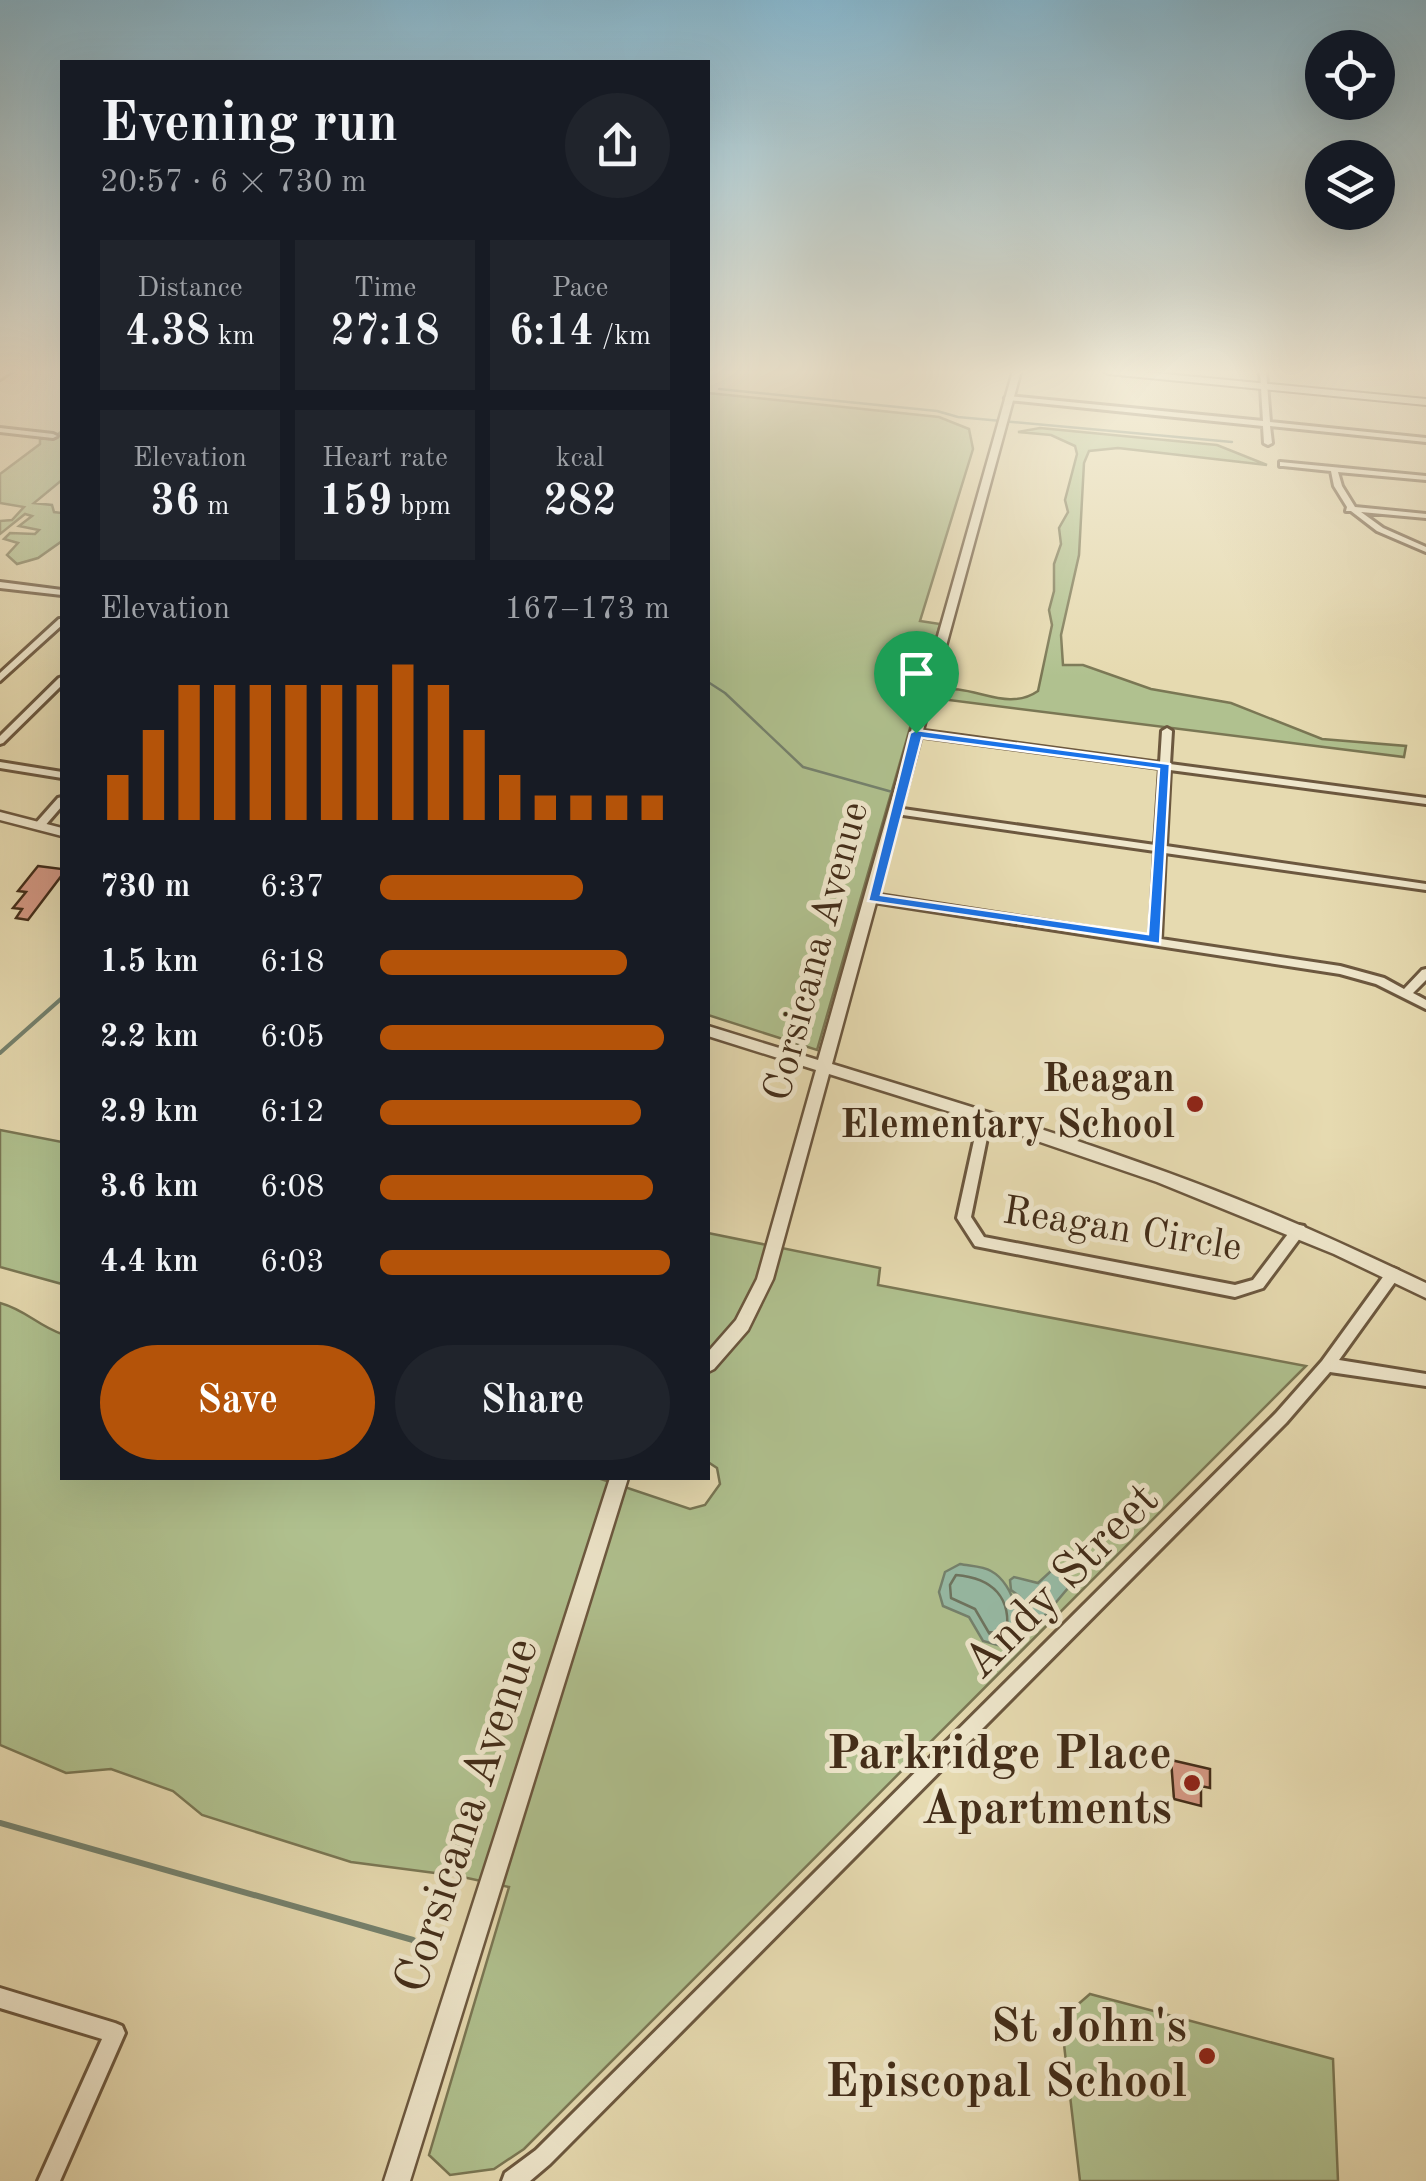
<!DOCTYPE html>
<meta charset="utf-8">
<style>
:root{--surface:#171b24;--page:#20242c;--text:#f1f3f6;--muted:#9ea1a6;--accent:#b45309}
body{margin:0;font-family:"Old Standard TT",serif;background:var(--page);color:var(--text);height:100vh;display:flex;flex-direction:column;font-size:38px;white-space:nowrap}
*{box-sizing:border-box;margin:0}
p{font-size:32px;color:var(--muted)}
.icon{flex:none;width:55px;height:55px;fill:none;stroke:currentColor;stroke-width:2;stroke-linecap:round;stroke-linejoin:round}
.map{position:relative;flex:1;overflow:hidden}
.drawer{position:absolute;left:60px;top:60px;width:650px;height:1420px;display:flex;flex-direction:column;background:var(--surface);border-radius:0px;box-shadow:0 10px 40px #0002}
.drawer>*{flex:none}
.buttons{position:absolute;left:1305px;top:30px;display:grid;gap:20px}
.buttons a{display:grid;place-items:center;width:90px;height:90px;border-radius:50%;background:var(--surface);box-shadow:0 10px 40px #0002;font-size:50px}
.pin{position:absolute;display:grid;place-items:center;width:85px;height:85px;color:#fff;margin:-102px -42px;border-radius:50% 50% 50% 0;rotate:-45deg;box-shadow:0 0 10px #0007}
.pin .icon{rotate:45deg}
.round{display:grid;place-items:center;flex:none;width:105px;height:105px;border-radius:52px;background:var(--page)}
.head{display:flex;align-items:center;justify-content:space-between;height:170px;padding:0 40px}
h1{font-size:55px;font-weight:700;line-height:75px}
.metrics{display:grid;grid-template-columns:repeat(3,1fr);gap:15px;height:170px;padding:10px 40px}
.metrics div{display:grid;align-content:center;border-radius:0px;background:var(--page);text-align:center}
.metrics b{font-size:42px;font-weight:700}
.metrics small{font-size:28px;font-weight:400}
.metrics p{font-size:28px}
.chart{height:280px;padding:20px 40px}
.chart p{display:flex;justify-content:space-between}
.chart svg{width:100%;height:180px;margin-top:10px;stroke:var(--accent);stroke-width:6}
.button{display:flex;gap:20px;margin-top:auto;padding:20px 40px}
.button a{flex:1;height:115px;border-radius:60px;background:var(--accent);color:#fff;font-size:40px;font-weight:700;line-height:115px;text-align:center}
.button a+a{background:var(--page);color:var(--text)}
ul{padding:0 40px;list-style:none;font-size:32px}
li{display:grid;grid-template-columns:160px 120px 1fr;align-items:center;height:75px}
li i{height:25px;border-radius:12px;background:var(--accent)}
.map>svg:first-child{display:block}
.green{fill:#b0c18f;stroke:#7a7754;stroke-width:2.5}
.water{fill:#97bba6;stroke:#75826e;stroke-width:2.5}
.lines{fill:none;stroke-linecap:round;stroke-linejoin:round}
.shore-far1{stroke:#6d7460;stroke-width:2.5}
.shore{stroke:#6d7460;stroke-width:4}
.stream-far2{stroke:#75826e;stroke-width:2.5}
.stream-far1{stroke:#75826e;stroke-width:4}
.stream{stroke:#75826e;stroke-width:6}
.building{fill:#d49883;stroke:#432d19;stroke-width:2.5}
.minor-casing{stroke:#6c583f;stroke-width:6}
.tertiary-casing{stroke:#6c583f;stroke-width:5}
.secondary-casing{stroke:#432d19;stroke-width:4}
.minor{fill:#efe7cc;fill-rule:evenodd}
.tertiary{fill:#efe7cc;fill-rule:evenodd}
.secondary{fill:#efe7cc;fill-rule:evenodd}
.route{fill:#1a73e8;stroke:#fff;stroke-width:2.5;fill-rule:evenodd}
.poi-dot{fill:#8f2418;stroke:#efe7cc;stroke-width:4}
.labels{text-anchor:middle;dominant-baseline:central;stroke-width:10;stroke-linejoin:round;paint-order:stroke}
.street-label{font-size:40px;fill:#432d19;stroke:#efe7cc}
.poi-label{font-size:40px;font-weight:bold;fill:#432d19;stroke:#efe7cc;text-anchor:end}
.near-street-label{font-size:48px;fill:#432d19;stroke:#efe7cc}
.near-poi-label{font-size:48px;font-weight:bold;fill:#432d19;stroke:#efe7cc;text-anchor:end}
</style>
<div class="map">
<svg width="1426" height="2181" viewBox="0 0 1426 2181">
<rect width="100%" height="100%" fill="#e6dab0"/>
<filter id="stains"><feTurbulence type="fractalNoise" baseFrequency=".002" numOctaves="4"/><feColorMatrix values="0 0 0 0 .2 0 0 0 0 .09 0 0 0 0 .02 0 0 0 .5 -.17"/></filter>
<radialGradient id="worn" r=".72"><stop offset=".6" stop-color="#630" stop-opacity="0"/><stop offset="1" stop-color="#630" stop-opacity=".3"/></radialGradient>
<path class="green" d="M708 393 939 417 969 429 973 449 920 621 940 624 817 1050 708 1015Z
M1040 428 1217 445 1267 465 1118 448 1089 451 1084 463 1079 555 1061 635 1063 665H1083L1151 689 1231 703 1322 739 1406 746 1404 757 933 698 935 691C971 681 1005 714 1038 691L1052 625 1049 610 1054 591V564L1061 544 1059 528 1068 512 1065 500 1077 454 1075 446 1051 435 1018 432Z
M62 431V480L34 503 52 505 54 512 62 513V541L38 558 17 564 7 555 18 543 4 539 10 533 35 534 39 530 19 526 32 516 25 514 0 534V521L12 520 24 507 0 503V474L40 444V439L53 438Z
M0 1130 62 1142V1284L0 1267Z
M708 1233 880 1268 878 1285 1306 1366 524 2149 494 2169 450 2175 429 2155 509 1887 458 1876 351 1862 202 1815 173 1791 111 1769 66 1773 0 1745V1303C26 1310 38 1326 62 1334V1478H598L690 1509 705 1505 720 1484 717 1468 708 1462Z
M1090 1994 1333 2059 1338 2181H1080L1061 2019Z"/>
<path class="water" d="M960 1564C969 1566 983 1566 991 1571 1015 1584 1026 1629 1009 1648L983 1641 969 1617 943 1606 939 1592 945 1572Z
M1051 1571 1059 1572 1068 1588 1041 1620 1033 1621 1019 1596 1011 1590 1010 1580 1014 1577 1038 1583Z"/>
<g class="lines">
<path class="shore-far1" d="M1004 1636 989 1633 975 1609 951 1598 950 1585 956 1575C992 1578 1013 1597 1006 1636"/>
<path class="shore" d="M990 1633H1007"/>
<path class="stream-far2" d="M708 383V417
M719 389 937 411 958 417 1232 442
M708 682 725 693 803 767 896 793"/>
<path class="stream-far1" d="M0 1053 62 998"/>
<path class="stream" d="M0 1823 413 1940"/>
</g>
<path class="building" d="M38 866 62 869V875L28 920 16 918 22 909 13 908 26 892 18 891Z
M1171 1760 1210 1769V1788L1201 1786V1806L1174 1799Z"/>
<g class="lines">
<defs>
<path id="minor" d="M5 371H12L0 379V374Z
M1260 371H1266L1270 422 1426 438V442L1270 426 1272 443 1268 445 1264 443 1263 426 1008 400 1005 398 1008 396 1263 421Z
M0 428 53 434 57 436 53 438 0 432Z
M1280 462 1426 476V480L1338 472 1342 486 1355 507 1426 514V518L1361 512 1383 528 1426 547V552L1377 531 1351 511H1346L1347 507 1334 486 1331 471 1283 466H1280Z
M0 582 62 590V595L0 588Z
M59 619H62V625L0 681V673Z
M62 677V685L3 743 0 744V736L59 678Z
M1167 728 1172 731 1170 764 1426 798V804L1170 770 1166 846 1426 884V890L1165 853 1161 939 1340 966 1384 978 1404 989 1422 970 1426 969V980L1413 993 1426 1000V1009L1376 984 1340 974 873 902 868 898 873 894 1150 937 1155 851 896 814 891 811 896 808 1155 845 1160 768 917 736 912 733 917 730 1160 763 1162 731Z
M0 762 62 772V778L0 768Z
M62 797V806L43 828H35V824L58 798Z
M985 1113 989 1115 991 1118 971 1217 984 1237 1235 1285 1253 1280 1294 1226 1299 1225 1304 1226 1306 1230 1263 1288 1235 1297 975 1246 957 1218 979 1118 981 1115Z
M1393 1268 1398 1270 1400 1274 1398 1278 1339 1360 1426 1374V1386L1330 1372 1286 1423 550 2164 530 2181H502L505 2173 536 2150 1276 1413 1322 1361 1388 1270Z
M0 1988 115 2023 122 2026 125 2033 60 2181H38L102 2039 0 2008Z"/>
<path id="tertiary" d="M1013 371H1021L832 1064C976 1108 1120 1151 1259 1208 1316 1231 1371 1257 1426 1283V1298L1334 1254 1157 1182 976 1120 829 1074 773 1279 748 1330 714 1369 708 1372V1352L736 1320 757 1279 816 1070 708 1036V1026L818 1060Z
M0 812 62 828V836L0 820Z
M610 1478H628L410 2181H384Z"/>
<path id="secondary" d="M1103 371H1134L1426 399V405L1108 374Z"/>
</defs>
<use href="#minor" class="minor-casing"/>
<use href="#tertiary" class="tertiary-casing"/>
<use href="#secondary" class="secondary-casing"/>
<use href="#minor" class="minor"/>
<use href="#tertiary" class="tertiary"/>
<use href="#secondary" class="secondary"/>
</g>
<linearGradient id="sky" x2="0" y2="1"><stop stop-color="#87b7ce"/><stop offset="0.55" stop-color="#f4eedb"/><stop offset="1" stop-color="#f4eedb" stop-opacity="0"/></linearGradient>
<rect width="1426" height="676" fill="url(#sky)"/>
<path class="route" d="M916 730 1170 764 1160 944 868 901 910 733ZM922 738 1159 769 1148 934 881 895Z"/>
<g class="poi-dot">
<circle cx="1195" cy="1104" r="10"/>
<circle cx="1192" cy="1783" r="10"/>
<circle cx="1207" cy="2056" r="10"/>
</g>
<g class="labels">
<g class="street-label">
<text transform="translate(818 952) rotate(-75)">Corsicana Avenue</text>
<text transform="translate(1122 1231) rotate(9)">Reagan Circle</text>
</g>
<g class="poi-label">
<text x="1175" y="1081">Reagan<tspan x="1175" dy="46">Elementary School</tspan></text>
</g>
<g class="near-street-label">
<text transform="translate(1062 1582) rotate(-45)">Andy Street</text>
<text transform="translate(468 1816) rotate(-72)">Corsicana Avenue</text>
</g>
<g class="near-poi-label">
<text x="1172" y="1755">Parkridge Place<tspan x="1172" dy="55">Apartments</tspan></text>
<text x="1187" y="2028">St John's<tspan x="1187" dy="55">Episcopal School</tspan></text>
</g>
</g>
<rect width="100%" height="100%" filter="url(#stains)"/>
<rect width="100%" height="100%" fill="url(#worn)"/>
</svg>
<div class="buttons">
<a><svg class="icon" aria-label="locate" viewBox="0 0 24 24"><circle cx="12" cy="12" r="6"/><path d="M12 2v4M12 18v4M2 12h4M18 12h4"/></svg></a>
<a><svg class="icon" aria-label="layers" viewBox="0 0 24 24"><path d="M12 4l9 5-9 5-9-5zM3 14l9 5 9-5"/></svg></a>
</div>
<div class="pin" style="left:916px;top:733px;background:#1e9e55"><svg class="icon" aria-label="arrive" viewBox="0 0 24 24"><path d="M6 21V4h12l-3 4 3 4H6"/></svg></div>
<section class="drawer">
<div class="head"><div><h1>Evening run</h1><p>20:57 · 6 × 730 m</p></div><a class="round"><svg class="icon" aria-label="share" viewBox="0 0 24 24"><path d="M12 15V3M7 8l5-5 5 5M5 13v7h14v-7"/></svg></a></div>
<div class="metrics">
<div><p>Distance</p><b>4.38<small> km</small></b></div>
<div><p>Time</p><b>27:18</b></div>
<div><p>Pace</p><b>6:14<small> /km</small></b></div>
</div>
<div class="metrics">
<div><p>Elevation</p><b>36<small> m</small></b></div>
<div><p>Heart rate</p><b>159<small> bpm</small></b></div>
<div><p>kcal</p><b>282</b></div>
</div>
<div class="chart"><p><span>Elevation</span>167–173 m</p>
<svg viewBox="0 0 160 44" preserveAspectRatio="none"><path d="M5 44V33M15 44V22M25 44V11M35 44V11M45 44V11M55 44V11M65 44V11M75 44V11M85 44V6M95 44V11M105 44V22M115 44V33M125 44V38M135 44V38M145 44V38M155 44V38"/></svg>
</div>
<ul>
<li><b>730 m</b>6:37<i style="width:70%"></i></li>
<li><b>1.5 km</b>6:18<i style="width:85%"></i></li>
<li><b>2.2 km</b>6:05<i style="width:98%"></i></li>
<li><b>2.9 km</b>6:12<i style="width:90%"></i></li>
<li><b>3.6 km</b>6:08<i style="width:94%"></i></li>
<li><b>4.4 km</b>6:03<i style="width:100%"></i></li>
</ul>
<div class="button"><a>Save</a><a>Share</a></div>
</section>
</div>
